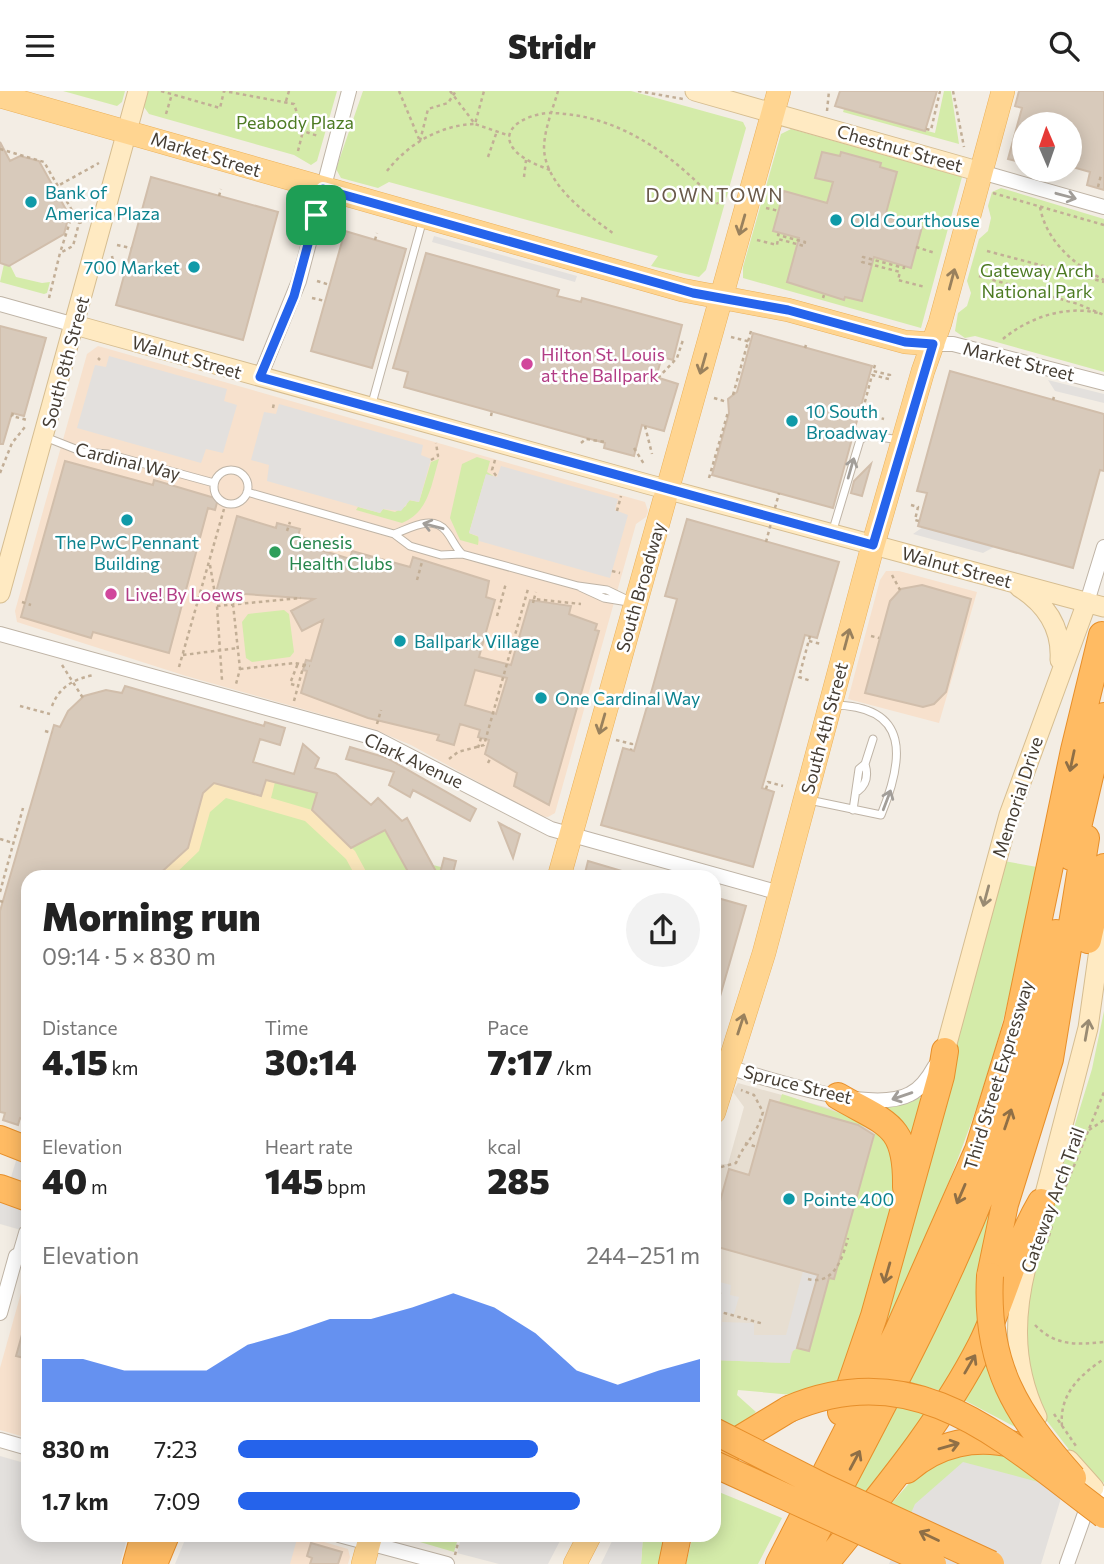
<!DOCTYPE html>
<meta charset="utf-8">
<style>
:root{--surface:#fff;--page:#f2f2f2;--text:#222;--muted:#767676;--accent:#2563eb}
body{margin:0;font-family:Commissioner,sans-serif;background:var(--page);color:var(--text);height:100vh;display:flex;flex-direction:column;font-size:26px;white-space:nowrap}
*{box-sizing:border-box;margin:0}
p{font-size:23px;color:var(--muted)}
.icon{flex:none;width:38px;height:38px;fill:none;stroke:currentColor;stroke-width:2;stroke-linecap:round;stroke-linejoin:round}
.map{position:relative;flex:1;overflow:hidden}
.sheet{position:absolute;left:21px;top:779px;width:700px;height:672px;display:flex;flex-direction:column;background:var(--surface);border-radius:21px;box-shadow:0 4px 18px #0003}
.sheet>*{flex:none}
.needle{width:46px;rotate:358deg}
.buttons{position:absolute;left:1012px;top:21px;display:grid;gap:14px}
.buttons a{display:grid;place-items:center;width:70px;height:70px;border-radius:50%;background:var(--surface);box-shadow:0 4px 18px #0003;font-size:35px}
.pin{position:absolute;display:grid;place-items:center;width:60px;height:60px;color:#fff;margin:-30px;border-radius:14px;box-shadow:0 4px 10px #0006}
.round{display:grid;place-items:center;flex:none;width:74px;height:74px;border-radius:37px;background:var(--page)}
.headline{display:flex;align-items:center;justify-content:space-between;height:119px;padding:0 21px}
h1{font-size:38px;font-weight:800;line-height:52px}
.figures{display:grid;grid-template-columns:repeat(3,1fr);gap:10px;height:119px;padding:7px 21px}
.figures div{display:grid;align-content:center}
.figures b{font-size:35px;font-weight:800}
.figures small{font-size:19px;font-weight:400}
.figures p{font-size:19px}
.chart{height:196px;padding:14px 21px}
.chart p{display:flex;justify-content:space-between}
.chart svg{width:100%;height:126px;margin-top:7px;fill:var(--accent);opacity:.7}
ul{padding:0 21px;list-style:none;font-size:23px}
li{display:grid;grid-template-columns:112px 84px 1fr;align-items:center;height:52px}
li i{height:18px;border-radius:9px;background:var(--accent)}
header{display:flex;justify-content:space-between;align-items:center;height:91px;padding:0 21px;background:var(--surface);font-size:32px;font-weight:800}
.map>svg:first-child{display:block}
.residential{fill:#e7ded1}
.commercial{fill:#f7e1cd}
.green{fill:#d4eba9}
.sand{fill:#fbe7bc}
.parking{fill:#e3e0dd}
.building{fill:#d8cabb;stroke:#d1beab;stroke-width:2;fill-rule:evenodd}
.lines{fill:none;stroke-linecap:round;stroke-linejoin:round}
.lane-casing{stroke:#bfb4a6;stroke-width:9}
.street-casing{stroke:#bfb4a6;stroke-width:16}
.secondary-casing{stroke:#d6bd90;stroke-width:21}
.primary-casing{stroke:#ebb15a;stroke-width:24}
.highway-casing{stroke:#e78f2a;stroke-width:28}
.path{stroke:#c2ae96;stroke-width:2.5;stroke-dasharray:3.5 3.5;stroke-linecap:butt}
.lane{stroke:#fff;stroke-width:7}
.street{stroke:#fff;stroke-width:14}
.secondary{stroke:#ffeac2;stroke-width:19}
.primary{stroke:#ffd591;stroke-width:23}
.highway{stroke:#ffbb63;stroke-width:26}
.highway-bridge-casing{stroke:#e78f2a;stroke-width:28;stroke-linecap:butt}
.path-bridge{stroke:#c2ae96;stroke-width:2.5;stroke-dasharray:3.5 3.5;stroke-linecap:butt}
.highway-bridge{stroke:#ffbb63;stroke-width:26}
.oneway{stroke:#a29e99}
.oneway2{stroke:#99815d}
.oneway3{stroke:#8f6f46}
.oneway4{stroke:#998b73}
.route-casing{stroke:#fff;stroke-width:14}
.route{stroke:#2563eb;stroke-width:9}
.culture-dot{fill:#0f9aa8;stroke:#fff;stroke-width:2.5}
.hotel-dot{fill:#d1479c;stroke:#fff;stroke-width:2.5}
.leisure-dot{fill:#2e9e5b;stroke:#fff;stroke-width:2.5}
.labels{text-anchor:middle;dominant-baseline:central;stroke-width:5;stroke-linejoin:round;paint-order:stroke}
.park-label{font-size:18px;fill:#4d7b23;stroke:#fff}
.street-label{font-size:18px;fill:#453d33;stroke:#fff}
.culture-label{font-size:18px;fill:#0d838f;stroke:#fff;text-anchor:start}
.hotel-label{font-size:18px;fill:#b23c85;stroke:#fff;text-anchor:start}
.leisure-label{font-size:18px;fill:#27864d;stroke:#fff;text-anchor:start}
.neighbourhood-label{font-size:19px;letter-spacing:2px;fill:#69594a;stroke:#fff}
</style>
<header><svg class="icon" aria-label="menu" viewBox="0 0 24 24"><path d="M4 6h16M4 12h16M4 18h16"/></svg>Stridr<svg class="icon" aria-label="search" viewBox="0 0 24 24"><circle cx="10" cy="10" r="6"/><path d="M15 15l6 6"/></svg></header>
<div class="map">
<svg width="1104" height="1473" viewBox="0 0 1104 1473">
<rect width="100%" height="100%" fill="#f3ede4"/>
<path class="residential" d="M738 992 854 1024 882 1047 805 1273 714 1269V1073H728L744 1016 733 1001Z"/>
<path class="commercial" d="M98 255 645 411 648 420 646 426 636 433 555 722 548 726 540 725 411 654 373 638 186 585 17 531 15 520 87 263Z
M886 480H899L977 501 939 632 848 608 880 489Z
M28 1177V1347L0 1339V1277Z
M256 1444H300L348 1458 350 1466 348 1473H247Z"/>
<path class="green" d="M63 0H125L122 11 117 15Z
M148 0H337L317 70 311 74 294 64 149 23 144 16Z
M363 0H631L743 31 746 37 706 179 699 186 651 175 658 165 389 91 378 97 341 87 336 78Z
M944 0H951L959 53 843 21 844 18 935 42Z
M791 38 962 86 921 237 743 187V176L781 43Z
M1001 97 1104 128V281L975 245 965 247 955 240 958 222 967 215 971 202 967 190 979 148 988 140 991 127 988 115 992 101Z
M4 173 10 174 16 186 42 192 50 191 47 202 44 203 0 191Z
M477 366 490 370 487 381 495 386 486 384 469 442 479 446 478 454 460 449 450 427 462 373Z
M439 368C431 394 429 421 402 432L356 419 358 416 380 422 383 418 395 421 406 415 408 409 419 411 431 371Z
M284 519 289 523 294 561 290 566 252 571 246 567 242 531 248 523Z
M125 595 140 599 138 603 145 601 259 634 258 637H263L265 631 285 637 280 654 260 648 254 671 294 683 297 672 336 683 371 714 378 707 395 723 388 731 391 735 407 727 433 774 472 784 28 786 18 1034 3 1029 5 1023 0 1021V830L27 724 32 725 54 634 61 636C70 609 94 596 122 602Z
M1004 770 1037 776C1023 846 1009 916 987 984 961 1069 924 1150 888 1231L879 1229Z
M1104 920V1392L1074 1365 1047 1330 1025 1271 1028 1186 1092 978Z
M782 1003 882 1036 901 1092 845 1290 793 1304 738 1299 737 1304 756 1321 736 1338 714 1327V1269L789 1272 818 1184 834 1188 876 1039 779 1012Z
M917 1006 921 1007 912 1052 885 1021 887 1016Z
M992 1114 983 1220 945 1301 909 1291Z
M988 1258 1019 1338 962 1308Z
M897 1314 930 1322 869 1404 852 1396Z
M992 1356 1042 1392 910 1423 890 1414 928 1371Z
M714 1399 782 1427 758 1473H686L693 1444H714Z
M396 1444H459L454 1461Z
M643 1444H668L662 1473H641Z"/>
<path class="sand" d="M266 689 275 691 271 707 312 719 355 760 369 786H356L346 768 305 730 226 707 210 721 199 760 172 786H156L187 757 203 702 214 692 261 705Z"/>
<path class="parking" d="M434 145 577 185 575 191 432 151Z
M109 265 227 298 224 310 237 314 223 362 206 358 201 372 77 337 95 274 106 276Z
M1048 289 1104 303V312L1055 300Z
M279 313 423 354 421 364 431 368 419 411 410 409 401 420 383 418 380 422 267 390 269 374 251 369 264 321 276 323Z
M501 375 618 408 615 419 628 424 610 487 479 450 478 445 469 442 486 383 497 386Z
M923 436 994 456 983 462 913 443Z
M28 1030V1141L0 1133V1102L6 1103Z
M803 1180 818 1184 816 1192 827 1195 809 1260 798 1257 791 1261 790 1272 714 1269 716 1190 731 1194 730 1204 739 1206 734 1223 723 1221 720 1242 722 1231 754 1232V1244H786Z
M0 1365 28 1373V1444H128L120 1473H0Z
M963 1371 1042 1392 1061 1407 1041 1473H889L915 1413Z
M187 1444H281L297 1448 290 1473H175Z
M462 1444H563L548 1473H499L457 1462Z
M615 1444H643L641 1473H601Z"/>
<path class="building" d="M840 0H937L925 40 835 15Z
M1019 0H1104V99L1087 94 1090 81 1069 75V33H1024V72L1008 68 1022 17 1015 15Z
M0 51 10 70 20 65 39 70 69 124 64 143 9 175 0 172Z
M822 61 840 65 841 61 881 72 880 76 897 81 885 126 922 136 911 177 874 166 862 210 845 206 844 209 787 191 799 147 773 140 784 100 827 112 833 91 815 87Z
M151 86 278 121 243 249 116 214Z
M345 140 406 158 372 277 311 260Z
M426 162 559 199 557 205 581 211 582 207 682 234 673 269 662 266 656 286 678 293 664 340 642 334 634 365 604 357 605 352 404 296 408 281 393 277Z
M0 235 46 247 24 325 12 322 3 353H0Z
M753 242 872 275 833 417 712 384 729 322 728 308 737 301Z
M950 280 1104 323V380L1100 379 1073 477 918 435 927 402 917 400Z
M65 370 153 394 154 389 218 408 215 419 208 417 169 562 93 541 91 547 21 526Z
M871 373 862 405 851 402 854 390Z
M237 425 276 437 277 432 300 438 298 445 323 452 321 459 350 468 352 460 410 476 413 466 489 490 486 506 495 509 479 566 511 574 530 509 571 515 569 523 597 533 595 539 599 540 549 714 514 695 517 682 485 663 489 649 478 646 480 639 460 633 454 654 437 649 439 644 368 627 301 602 307 580 303 579 306 569 311 570 323 529 302 540 291 520 314 508 216 501ZM475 579 507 587 496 623 465 614Z
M687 428 839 471 817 547 805 544 774 655 762 697 774 701 753 776 601 734 623 657 634 660 653 595 677 508 665 505Z
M922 494 971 508 946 601 934 613 923 616 865 602 890 510 901 498Z
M125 595 264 635 265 631 285 637 280 654 260 648 253 671 294 683 303 653 319 667 315 677 336 683 371 714 378 707 402 730 407 727 439 786 444 767 456 770 452 786H411L385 739 351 757 312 719 317 702 266 689 261 705 214 692 203 702 188 757 156 786H28V1030L20 1027 18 1034 3 1029 5 1022 0 1021V820L54 634 60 636 68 620 84 605 106 599 122 602Z
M350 656 387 667 476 718 470 730 413 699 410 706 389 694 394 681 346 668Z
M499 732 520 743 513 767Z
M588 770 632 783V786H584Z
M714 806 746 815 717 916H714Z
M770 1009 858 1034 874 1044 834 1188 829 1187 809 1260 797 1257 818 1184 714 1155V1132L729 1078 749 1084Z
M25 1233H28V1268L16 1265Z
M311 1452 342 1461 338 1473H310L312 1467 307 1465Z"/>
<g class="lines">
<defs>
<path id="lane" d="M371 316 423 128
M45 346 83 361 108 363 214 392
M214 396a17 17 0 1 1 34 0a17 17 0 1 1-34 0Z
M247 401 394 443 410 455 441 464 462 463 578 495 607 499 632 511
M832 442 860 349 868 344 899 349
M394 443C409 438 432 423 446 440 452 447 455 456 462 463
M580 496 604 507 628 511
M858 700C867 693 868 683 865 673
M809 709 881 724C904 668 911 615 833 614
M853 719 859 678 865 673 873 648
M16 1164 23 1140"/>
<path id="street" d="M981 81 1104 116
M0 213 75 234
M933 253H953L1104 292
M260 286 299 190 349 0
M1087 511 1104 456
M0 543 375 647 551 738 780 802
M714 972C758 984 870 1025 910 1003 922 997 929 986 935 975
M0 1222 16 1165
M0 1349 28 1357
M339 1444 447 1473
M1067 1473 1094 1397 1104 1404"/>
<path id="secondary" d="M695 0 981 81
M75 234 647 393 1104 516
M1019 496C1046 513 1062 536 1060 569
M0 502 138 0
M945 960 1009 724 1087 511
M1040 1122 1088 937 1103 830
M1031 1158C1014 1215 1010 1270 1037 1326
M1069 1369 1094 1397"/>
<path id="primary" d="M0 5 682 199 788 219 905 251 933 253
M559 786 779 0
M714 1021 764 862 873 454 923 280 940 232 1003 0
M363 1473 371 1444
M575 1473 590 1444"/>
<path id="highway" d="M1071 766 1104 625
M1088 849 1104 776
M838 1005C886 1033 907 1032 906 1096
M0 1048 28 1059
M0 1097 28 1107
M990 1185 1005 1113 1050 968 1086 747
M841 1321 874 1225 941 985 945 960
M714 1374 738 1349 789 1318
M907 1379C938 1352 976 1344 1015 1354
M136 1473 144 1444
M154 1473 166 1444
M672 1473 678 1444
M779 1473 897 1242 978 1059 1017 933 1074 659 1102 544
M800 1473C865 1345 937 1221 988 1087 1018 1007 1040 925 1056 842
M825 1473C881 1403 940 1334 981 1254 1004 1208 1015 1155 1041 1111"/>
</defs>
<use href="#lane" class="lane-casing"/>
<use href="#street" class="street-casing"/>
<use href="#secondary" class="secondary-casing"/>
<use href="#primary" class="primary-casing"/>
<use href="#highway" class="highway-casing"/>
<path class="path" d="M161 0 220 17 224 0 294 13 303 40 318 45
M399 0 419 48
M450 0 475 33 510 45
M558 0C553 18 544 38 544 58 546 95 587 123 614 143
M638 0 683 8
M953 0 964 56
M286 10 289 0
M827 20 829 0
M166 23 172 3
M926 38 931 39 940 0
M420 50 428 18 448 12 456 0
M0 58 44 71 73 121 60 162
M298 60 303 40
M488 66 497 40
M550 79C537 74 521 68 513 57 497 34 536 21 552 22 620 24 675 65 718 113
M387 80C408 53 440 34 475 33L484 0
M524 86 526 69
M1098 96 1101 84
M54 97 99 72
M993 102 1104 134
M219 105 221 98
M1040 116C1046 150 1074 174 1104 189
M766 117 779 120
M122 126 126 123
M375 149 377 142
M757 149 777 154 778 148 804 155 805 151 778 144 779 142
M117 154 131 157
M916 156 935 162
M987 160 1104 191
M112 165 113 170
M904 175V177L863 166 862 171 900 181 898 189 925 196
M979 185 1078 213 1104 224
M317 190 330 194
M49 207 60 162 73 155 79 132 83 131
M312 207 325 210
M823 207 824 204
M731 246 751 251
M1003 248C1028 227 1065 214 1098 222
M805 257 806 254
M98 267 100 269
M875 274 873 280 890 284 889 288 872 284 862 322 884 328
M658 287 677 267 683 249
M733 304 751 240
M714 307 727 311
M1053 309 1054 306
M273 317 274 312
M13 322 12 325 27 329
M491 325 492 320
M645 335 652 363
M581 352 586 348 605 351
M634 357 644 373
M431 369 438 365 436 352
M495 369 492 379 497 386
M0 382 12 352 25 336
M709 387 728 321
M911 414 918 416 915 429 919 430
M617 420 621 405
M287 440 290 431
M210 474 217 515 222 589
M612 480 620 482
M892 484 900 499
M417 489 422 471
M534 508 536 501
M22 511 31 514
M533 512 534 508 581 513
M233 513 240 578 236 593
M217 515 301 507
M497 525 506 492
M810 545 799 586 811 590
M871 545 879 547
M809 550 821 553
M183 564 238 557
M62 574 83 607
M179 576 224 418
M240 578 295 572 310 575
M291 590 298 572
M291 593 298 595
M294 610 304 573
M20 615 50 623
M52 615C59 596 75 587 95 584
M377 633 381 619
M45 640 52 642
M616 649 632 653 631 659
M478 657 481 647
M449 668 458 661 484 654 528 498
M488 672 491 666
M766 698 768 691 783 695
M0 748 13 752
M0 801 23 717
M0 810 3 811
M1089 1039 1104 1029
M745 1052 757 1056
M721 1076 736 1072C745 1050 756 1046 763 1021L754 1004 741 999
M1063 1102 1104 1001
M1047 1152 1053 1131
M808 1188C834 1195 843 1166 848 1147
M714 1201 721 1203
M717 1220 764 1233
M1035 1234C1055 1255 1077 1254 1104 1251
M1054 1323 1076 1355
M1062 1335C1059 1303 1080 1284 1104 1268
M455 1464 460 1444"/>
<use href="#lane" class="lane"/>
<use href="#street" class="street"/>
<use href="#secondary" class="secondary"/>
<use href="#primary" class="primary"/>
<use href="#highway" class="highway"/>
<defs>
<path id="highway-bridge" d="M990 1185C985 1274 1016 1323 1073 1387
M789 1318C919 1262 1007 1352 1104 1424
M714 1340 824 1396 991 1473
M714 1373 933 1473"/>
</defs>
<use href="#highway-bridge" class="highway-bridge-casing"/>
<path class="path-bridge" d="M766 451 779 402"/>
<use href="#highway-bridge" class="highway-bridge"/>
</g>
<defs><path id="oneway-shaft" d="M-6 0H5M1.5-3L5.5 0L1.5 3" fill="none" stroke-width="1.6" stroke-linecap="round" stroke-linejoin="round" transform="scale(1.75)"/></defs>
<g class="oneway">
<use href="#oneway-shaft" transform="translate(1066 105) rotate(15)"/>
<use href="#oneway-shaft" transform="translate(851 377) rotate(-74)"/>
<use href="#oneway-shaft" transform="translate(433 435) rotate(-165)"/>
<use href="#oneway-shaft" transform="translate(887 709) rotate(-69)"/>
<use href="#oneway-shaft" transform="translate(902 1005) rotate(161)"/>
</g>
<g class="oneway2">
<use href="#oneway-shaft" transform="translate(742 134) rotate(106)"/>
<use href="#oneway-shaft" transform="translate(952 188) rotate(-75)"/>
<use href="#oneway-shaft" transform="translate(703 273) rotate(106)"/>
<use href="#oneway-shaft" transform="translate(847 548) rotate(-75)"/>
<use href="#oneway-shaft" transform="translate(602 633) rotate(106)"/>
<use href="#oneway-shaft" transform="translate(741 933) rotate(-72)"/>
</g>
<g class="oneway3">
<use href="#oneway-shaft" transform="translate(1072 670) rotate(102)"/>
<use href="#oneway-shaft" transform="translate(1008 1028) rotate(-71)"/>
<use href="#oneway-shaft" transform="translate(961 1103) rotate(113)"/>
<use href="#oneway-shaft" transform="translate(887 1182) rotate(106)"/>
<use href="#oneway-shaft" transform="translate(970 1273) rotate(-60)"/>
<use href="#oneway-shaft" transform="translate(949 1355) rotate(-16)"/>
<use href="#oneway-shaft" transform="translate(855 1369) rotate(-62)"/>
<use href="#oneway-shaft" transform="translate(929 1445) rotate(-155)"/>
</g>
<g class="oneway4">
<use href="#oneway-shaft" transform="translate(986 805) rotate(105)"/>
<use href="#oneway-shaft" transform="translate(1087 939) rotate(-80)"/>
</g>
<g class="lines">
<defs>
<path id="route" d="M323 98 693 202 788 219 905 251 933 253 873 454 260 286 294 205Z"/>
</defs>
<use href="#route" class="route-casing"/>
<use href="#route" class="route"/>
</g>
<g class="culture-dot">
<circle cx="31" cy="111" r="7"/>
<circle cx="836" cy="129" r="7"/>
<circle cx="194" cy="176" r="7"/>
<circle cx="792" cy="330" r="7"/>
<circle cx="127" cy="429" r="7"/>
<circle cx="400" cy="550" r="7"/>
<circle cx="541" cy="607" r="7"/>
<circle cx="789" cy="1108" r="7"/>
</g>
<g class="hotel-dot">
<circle cx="527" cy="273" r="7"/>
<circle cx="111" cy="503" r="7"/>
</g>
<circle class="leisure-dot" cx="275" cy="461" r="7"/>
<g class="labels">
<g class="park-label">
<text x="295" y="31">Peabody Plaza</text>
<text x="1037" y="179">Gateway Arch<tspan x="1037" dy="21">National Park</tspan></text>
</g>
<g class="street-label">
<text transform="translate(900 57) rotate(16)">Chestnut Street</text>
<text transform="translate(206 63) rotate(17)">Market Street</text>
<text transform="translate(187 266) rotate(16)">Walnut Street</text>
<text transform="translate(1019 270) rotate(14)">Market Street</text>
<text transform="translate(65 271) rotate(-75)">South 8th Street</text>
<text transform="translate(128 370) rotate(14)">Cardinal Way</text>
<text transform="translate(957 476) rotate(15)">Walnut Street</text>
<text transform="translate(640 496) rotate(-74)">South Broadway</text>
<text transform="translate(824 637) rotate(-75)">South 4th Street</text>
<text transform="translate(414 669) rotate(25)">Clark Avenue</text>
<text transform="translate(1017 706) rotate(-72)">Memorial Drive</text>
<text transform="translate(998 984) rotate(-73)">Third Street Expressway</text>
<text transform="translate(798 993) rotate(14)">Spruce Street</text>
<text transform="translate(1052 1109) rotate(-70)">Gateway Arch Trail</text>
</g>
<g class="culture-label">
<text x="45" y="101">Bank of<tspan x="45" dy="21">America Plaza</tspan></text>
<text x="850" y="129">Old Courthouse</text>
<text x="180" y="176" text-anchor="end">700 Market</text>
<text x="806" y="320">10 South<tspan x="806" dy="21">Broadway</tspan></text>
<text x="127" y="451" text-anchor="middle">The PwC Pennant<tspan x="127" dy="21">Building</tspan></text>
<text x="414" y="550">Ballpark Village</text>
<text x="555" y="607">One Cardinal Way</text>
<text x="803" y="1108">Pointe 400</text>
</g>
<g class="hotel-label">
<text x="541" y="263">Hilton St. Louis<tspan x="541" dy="21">at the Ballpark</tspan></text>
<text x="125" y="503">Live! By Loews</text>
</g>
<g class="leisure-label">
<text x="289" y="451">Genesis<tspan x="289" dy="21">Health Clubs</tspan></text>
</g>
<g class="neighbourhood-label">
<text x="715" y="103">DOWNTOWN</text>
</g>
</g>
</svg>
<div class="buttons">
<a><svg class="needle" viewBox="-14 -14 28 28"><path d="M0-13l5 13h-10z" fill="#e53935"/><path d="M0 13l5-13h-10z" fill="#767676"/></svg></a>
</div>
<div class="pin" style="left:316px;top:124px;background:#1e9e55"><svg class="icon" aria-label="arrive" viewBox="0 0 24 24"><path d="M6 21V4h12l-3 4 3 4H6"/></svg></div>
<section class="sheet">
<div class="headline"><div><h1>Morning run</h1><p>09:14 · 5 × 830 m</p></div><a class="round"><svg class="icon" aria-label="share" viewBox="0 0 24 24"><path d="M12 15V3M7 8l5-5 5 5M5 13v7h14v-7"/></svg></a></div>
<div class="figures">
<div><p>Distance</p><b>4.15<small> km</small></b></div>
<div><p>Time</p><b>30:14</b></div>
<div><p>Pace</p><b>7:17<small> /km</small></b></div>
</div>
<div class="figures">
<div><p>Elevation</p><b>40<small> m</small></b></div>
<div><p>Heart rate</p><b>145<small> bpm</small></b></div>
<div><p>kcal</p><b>285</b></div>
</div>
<div class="chart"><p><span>Elevation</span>244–251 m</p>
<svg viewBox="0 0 160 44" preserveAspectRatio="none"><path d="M0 44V29L10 29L20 33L30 33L40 33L50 24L60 20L70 15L80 15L90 11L100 6L110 11L120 20L130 33L140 38L150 33L160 29V44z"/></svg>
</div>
<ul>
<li><b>830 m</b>7:23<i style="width:65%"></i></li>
<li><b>1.7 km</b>7:09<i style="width:74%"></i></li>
</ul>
</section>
</div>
